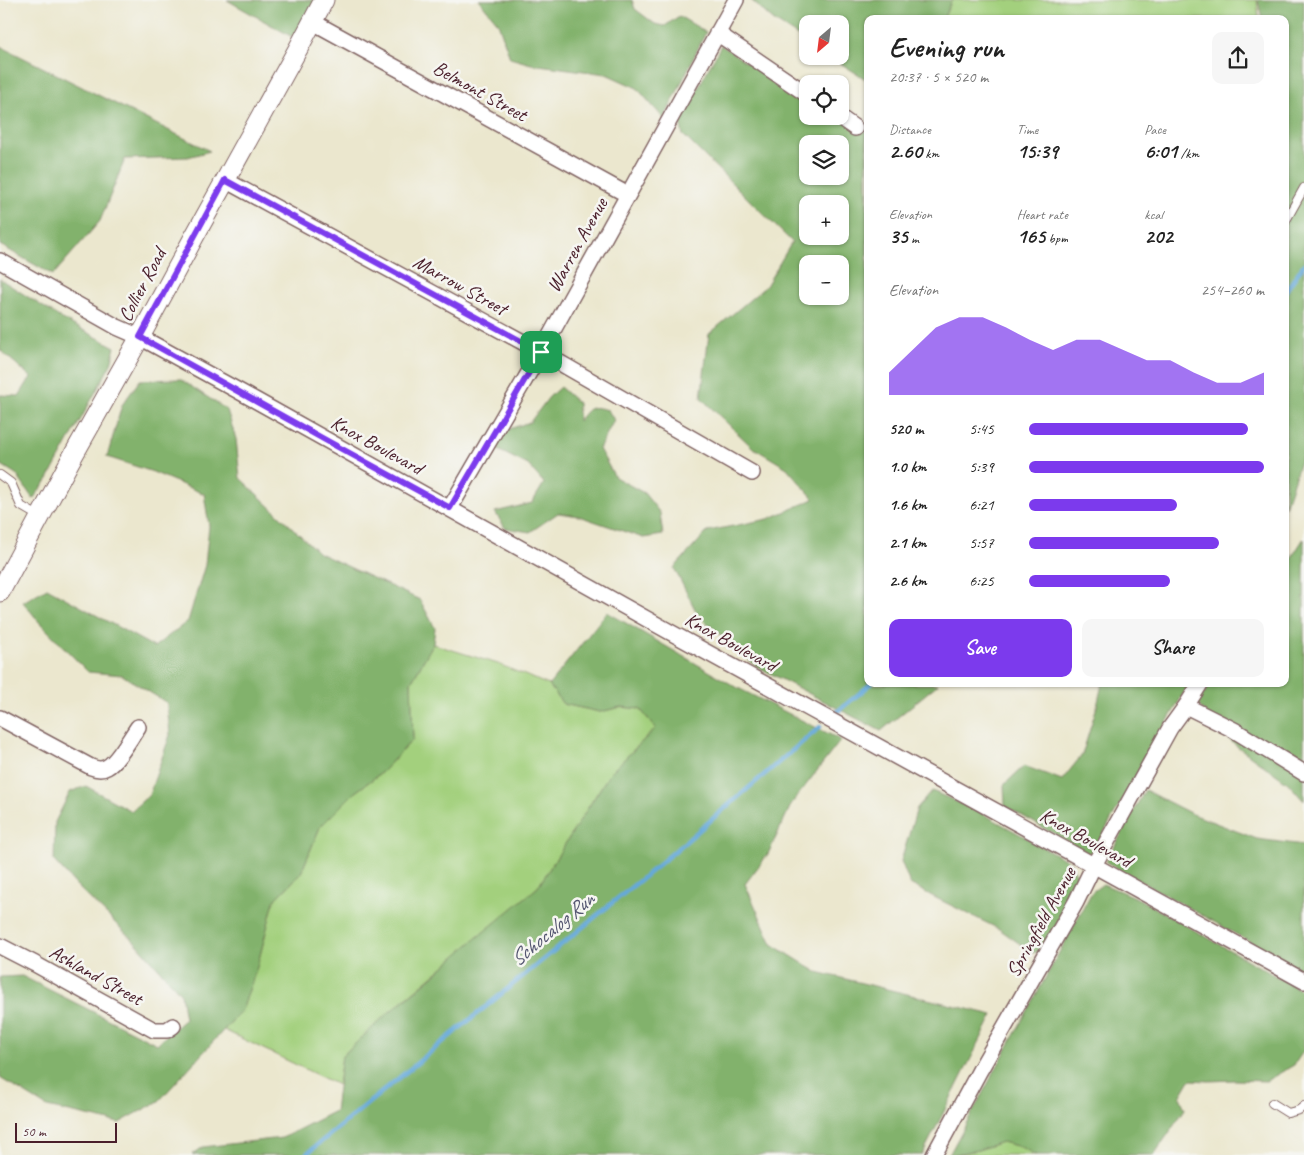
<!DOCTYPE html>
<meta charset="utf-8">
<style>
:root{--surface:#fff;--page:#f6f6f6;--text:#222;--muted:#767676;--accent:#7c3aed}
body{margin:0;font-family:Caveat,sans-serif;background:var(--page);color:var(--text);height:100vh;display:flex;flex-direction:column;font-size:19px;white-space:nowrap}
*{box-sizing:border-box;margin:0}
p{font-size:16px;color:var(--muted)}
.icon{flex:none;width:28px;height:28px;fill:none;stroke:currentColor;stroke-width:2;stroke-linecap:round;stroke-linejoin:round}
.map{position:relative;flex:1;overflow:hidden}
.panel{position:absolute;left:864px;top:15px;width:425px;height:672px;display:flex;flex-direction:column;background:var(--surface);border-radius:10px;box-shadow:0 1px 4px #0004}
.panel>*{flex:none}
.needle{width:32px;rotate:208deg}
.fabs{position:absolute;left:799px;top:15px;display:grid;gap:10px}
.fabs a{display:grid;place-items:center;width:50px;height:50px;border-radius:10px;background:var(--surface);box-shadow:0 1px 4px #0004;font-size:25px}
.scale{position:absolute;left:15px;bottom:12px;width:102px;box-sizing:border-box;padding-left:5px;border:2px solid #4a1f2b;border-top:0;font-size:14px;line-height:18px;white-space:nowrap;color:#4a1f2b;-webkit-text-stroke:4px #f6f6f2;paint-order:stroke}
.pin{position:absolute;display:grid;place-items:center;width:42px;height:42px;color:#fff;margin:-21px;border-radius:10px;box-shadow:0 2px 8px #0006}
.round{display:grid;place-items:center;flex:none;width:52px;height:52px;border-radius:10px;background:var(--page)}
.summary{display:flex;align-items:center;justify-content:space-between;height:85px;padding:0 25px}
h1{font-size:28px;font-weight:700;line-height:38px}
.figures{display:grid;grid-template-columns:repeat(3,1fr);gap:8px;height:85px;padding:5px 25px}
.figures div{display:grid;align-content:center}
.figures b{font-size:21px;font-weight:700}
.figures small{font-size:14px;font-weight:400}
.figures p{font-size:14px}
.chart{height:140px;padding:10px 25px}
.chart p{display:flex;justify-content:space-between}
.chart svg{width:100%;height:90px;margin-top:5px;fill:var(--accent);opacity:.7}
.action{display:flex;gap:10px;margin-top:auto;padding:10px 25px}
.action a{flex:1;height:58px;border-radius:10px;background:var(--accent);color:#fff;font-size:20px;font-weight:700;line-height:58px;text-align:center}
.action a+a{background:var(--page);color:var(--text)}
ul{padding:0 25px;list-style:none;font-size:16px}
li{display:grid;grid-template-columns:80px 60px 1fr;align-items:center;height:38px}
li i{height:12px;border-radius:6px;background:var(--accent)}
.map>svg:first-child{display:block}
.green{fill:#a3d07d;stroke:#767854}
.forest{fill:#82b26c;stroke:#66684c;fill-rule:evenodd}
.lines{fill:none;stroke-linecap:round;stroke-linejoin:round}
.stream{stroke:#65a9da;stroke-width:4.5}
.service-casing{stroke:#826564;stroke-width:10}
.minor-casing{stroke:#826564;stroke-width:18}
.tertiary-casing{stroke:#826564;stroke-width:21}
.service{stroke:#fff;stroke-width:8}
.minor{stroke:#fff;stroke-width:15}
.tertiary{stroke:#fff;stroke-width:19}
.route-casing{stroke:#fff;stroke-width:10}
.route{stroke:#7c3aed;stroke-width:6}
.labels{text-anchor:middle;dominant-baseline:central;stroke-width:5;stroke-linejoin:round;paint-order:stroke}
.street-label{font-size:20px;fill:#4a1f2b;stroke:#f6f6f2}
.water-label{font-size:21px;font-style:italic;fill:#555671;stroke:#f6f6f2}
</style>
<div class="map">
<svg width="1304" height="1155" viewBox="0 0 1304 1155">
<rect width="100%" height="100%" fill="#f6f6f2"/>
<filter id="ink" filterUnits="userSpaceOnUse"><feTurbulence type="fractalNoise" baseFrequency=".02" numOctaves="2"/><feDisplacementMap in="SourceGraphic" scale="10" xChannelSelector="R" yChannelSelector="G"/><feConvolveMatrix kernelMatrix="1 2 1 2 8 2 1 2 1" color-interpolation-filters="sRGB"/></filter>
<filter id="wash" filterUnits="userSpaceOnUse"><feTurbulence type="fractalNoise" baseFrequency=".0096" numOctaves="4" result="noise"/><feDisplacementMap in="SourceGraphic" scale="20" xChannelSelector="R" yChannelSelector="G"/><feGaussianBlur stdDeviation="1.12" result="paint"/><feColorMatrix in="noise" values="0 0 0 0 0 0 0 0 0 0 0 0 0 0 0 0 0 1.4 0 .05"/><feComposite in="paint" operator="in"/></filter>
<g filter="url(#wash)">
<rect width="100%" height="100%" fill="#ebe7ce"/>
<path class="green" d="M952 0H1257L1259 19H943Z
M433 644 498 664 549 685 563 704 600 712 621 707 640 709 656 728 610 773 538 887 386 1015 342 1056 338 1085 224 1030 242 1010 257 967 274 901 301 873 320 827 354 793 382 772 413 739 411 682Z
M1002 1142 1021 1147 1036 1155H954L978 1150Z"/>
<path class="forest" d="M227 0H315L294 38Z
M479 0H632L635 9 655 24 665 26 679 16 706 32 664 119 637 88 606 74 531 64 510 58 498 23Z
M751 0H952L943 19H868L867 80 829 56H840V24H808L807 42 773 20Z
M1258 0H1304V450L1285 507V19H1262Z
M721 45 807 104 808 116H831L867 132 868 684H938L881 731 756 666 698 615 674 568 708 531 768 519 814 499 787 468 752 447 701 398 709 334 766 286 792 242 683 135 680 122ZM808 144H840V176H808ZM808 204H840V236H808ZM808 264H840V296H808Z
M0 46 210 151 188 157 125 159 100 221 53 275 0 245Z
M0 279 64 320 115 347 111 364 48 479 33 499 16 474 0 464V395L19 396 31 377 0 350Z
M180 379 227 410 236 439 240 478 319 553 420 600 435 628 433 644 411 682 413 739 382 772 354 793 320 827 301 873 274 901 257 967 242 1010 159 1101 119 1123 47 1107 0 1078V977L22 976 157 1044 185 1019 181 994 138 945 78 887 54 861 55 822 70 792 86 786 131 811 149 795 170 735 167 703 122 675 88 672 40 623 23 602 47 588 154 647 188 621 205 565 209 526 204 494 153 472 107 457 122 405 140 380Z
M560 387 578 403V421C590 407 589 405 608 410L614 420 599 449 615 477 644 493 660 513 663 535 643 538 579 516 558 513 530 532 505 528 495 512 532 503 544 483 528 465 492 447 499 436 509 429 530 422 549 397Z
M1304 538V801L1288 783 1234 744 1197 704 1210 684H1285V568Z
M607 612 738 688 841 740 792 803 768 854 745 884 772 944 817 972 993 1015 922 1155H192L203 1147 282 1138 335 1111 342 1056 386 1015 432 977 475 939 538 887 610 773 656 728 640 709 621 707 600 712 563 704 549 685Z
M1102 684H1189L1091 855 1005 806 1004 785 1024 766 1062 780 1082 755 1097 706Z
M1145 790 1190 813 1257 839 1304 845V972L1106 862Z
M932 791 978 811 1070 862 1079 879 1045 949 1033 953 999 929 934 897 910 884 901 861 917 808Z
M1103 884 1139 899 1304 992V1050L1294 1065 1266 1081 1235 1080 1209 1081 1190 1080 1180 1097 1185 1109 1154 1155H1036L1021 1147 1002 1142 978 1150 949 1155 1092 892Z"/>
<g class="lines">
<path class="stream" d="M1285 292 1304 264
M838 711 871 684
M305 1155 656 867 820 727"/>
</g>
</g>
<g filter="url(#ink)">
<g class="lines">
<defs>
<path id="service" d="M1285 222 1304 188
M0 475 11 483 21 506 40 517
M1272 1103 1288 1113 1299 1110 1304 1106"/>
<path id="minor" d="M313 22 628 195
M717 33 808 95
M838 116 855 128
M225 180 541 352 752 473
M0 261 117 327 140 337 255 400 670 632 1304 981
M450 508 541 352 736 0
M1186 706 1234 730 1304 773
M0 718 91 767C96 769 102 770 107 767 117 762 131 737 138 727
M0 946 35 964 154 1030H167L173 1026
M934 1155 980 1070 1076 902 1094 865 1170 728 1186 706 1200 684"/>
<path id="tertiary" d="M0 592 70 461 140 337 194 237 299 47 324 0"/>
</defs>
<use href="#service" class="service-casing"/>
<use href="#minor" class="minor-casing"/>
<use href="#tertiary" class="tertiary-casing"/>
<use href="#service" class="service"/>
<use href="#minor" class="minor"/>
<use href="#tertiary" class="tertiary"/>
</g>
</g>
<g class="lines" filter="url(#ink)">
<defs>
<path id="route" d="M225 180 541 352 450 508 329 442 140 337Z"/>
</defs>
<use href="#route" class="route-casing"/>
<use href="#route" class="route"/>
</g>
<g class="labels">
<g class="street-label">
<text transform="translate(480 91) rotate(29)">Belmont Street</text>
<text transform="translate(577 245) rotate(-61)">Warren Avenue</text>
<text transform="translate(142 285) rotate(-62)">Collier Road</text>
<text transform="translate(460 285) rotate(29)">Marrow Street</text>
<text transform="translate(377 445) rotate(29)">Knox Boulevard</text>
<text transform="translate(731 642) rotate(29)">Knox Boulevard</text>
<text transform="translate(1086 838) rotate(29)">Knox Boulevard</text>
<text transform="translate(1041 922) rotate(-61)">Springfield Avenue</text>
<text transform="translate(96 975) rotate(29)">Ashland Street</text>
</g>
<g class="water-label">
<text transform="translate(552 929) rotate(-40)">Schocalog Run</text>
</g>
</g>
</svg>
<div class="fabs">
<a><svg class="needle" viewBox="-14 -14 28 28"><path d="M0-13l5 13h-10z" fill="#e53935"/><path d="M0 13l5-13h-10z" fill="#767676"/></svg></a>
<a><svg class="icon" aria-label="locate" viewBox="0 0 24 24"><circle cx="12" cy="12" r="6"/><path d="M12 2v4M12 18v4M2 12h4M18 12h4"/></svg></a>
<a><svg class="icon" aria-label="layers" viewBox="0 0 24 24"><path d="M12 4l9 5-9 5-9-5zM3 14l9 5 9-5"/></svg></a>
<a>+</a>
<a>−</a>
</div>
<div class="scale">50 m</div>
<div class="pin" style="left:541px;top:352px;background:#1e9e55"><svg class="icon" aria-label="arrive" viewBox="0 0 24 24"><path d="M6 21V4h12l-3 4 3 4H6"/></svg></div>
<section class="panel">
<div class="summary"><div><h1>Evening run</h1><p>20:37 · 5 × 520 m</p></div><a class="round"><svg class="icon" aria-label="share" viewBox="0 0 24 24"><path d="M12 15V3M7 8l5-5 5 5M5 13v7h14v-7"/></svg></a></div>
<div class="figures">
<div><p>Distance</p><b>2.60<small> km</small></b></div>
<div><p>Time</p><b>15:39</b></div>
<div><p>Pace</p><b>6:01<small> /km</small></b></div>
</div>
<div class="figures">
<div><p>Elevation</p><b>35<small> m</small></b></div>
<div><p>Heart rate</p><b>165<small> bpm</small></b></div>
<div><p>kcal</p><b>202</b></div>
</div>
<div class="chart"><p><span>Elevation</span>254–260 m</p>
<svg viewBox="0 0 160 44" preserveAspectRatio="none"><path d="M0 44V33L10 22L20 11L30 6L40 6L50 11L60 17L70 22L80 17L90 17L100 22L110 27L120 27L130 33L140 38L150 38L160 33V44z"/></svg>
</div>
<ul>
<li><b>520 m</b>5:45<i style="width:93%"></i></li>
<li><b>1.0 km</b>5:39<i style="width:100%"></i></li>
<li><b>1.6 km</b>6:21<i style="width:63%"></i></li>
<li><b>2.1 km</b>5:57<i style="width:81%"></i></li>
<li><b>2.6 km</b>6:25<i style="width:60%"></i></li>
</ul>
<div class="action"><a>Save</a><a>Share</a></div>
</section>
</div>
